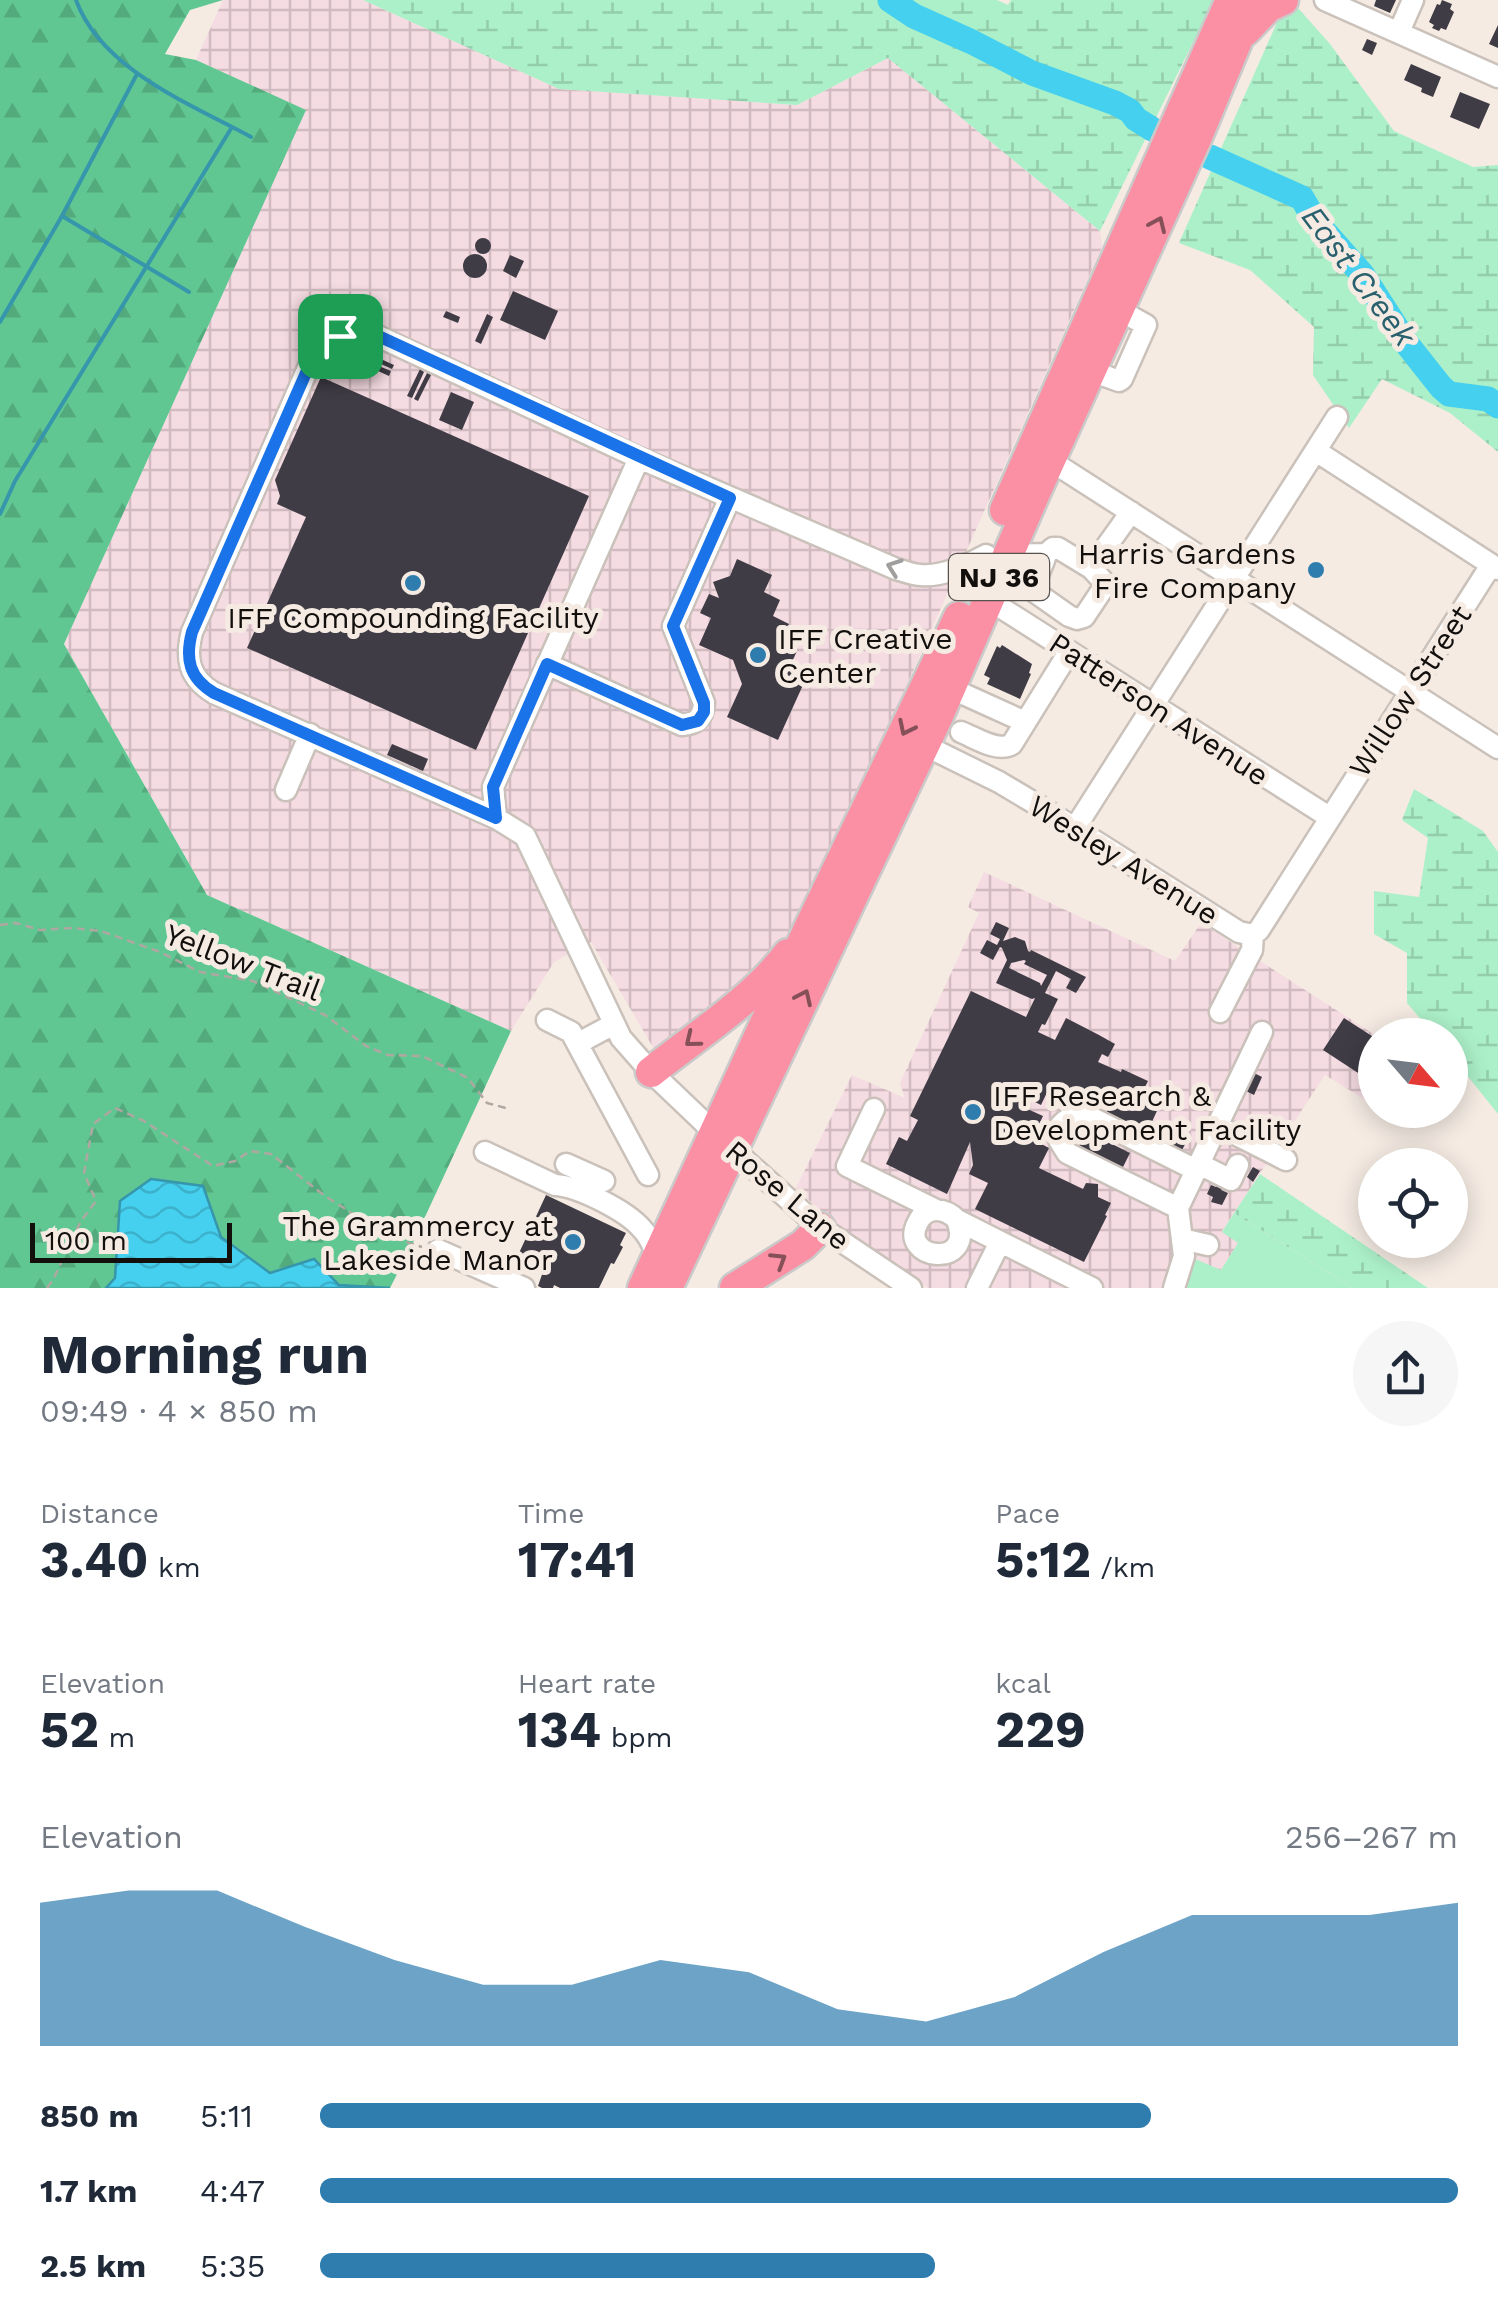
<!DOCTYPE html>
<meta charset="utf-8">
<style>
:root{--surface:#fff;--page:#f6f6f7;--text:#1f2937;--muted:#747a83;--accent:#2e7dae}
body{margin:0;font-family:"Work Sans",sans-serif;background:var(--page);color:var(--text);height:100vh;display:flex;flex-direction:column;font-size:38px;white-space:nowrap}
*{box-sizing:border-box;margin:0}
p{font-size:32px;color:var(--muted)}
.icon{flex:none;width:55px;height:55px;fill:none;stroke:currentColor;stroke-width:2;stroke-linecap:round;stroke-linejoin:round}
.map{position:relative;height:1288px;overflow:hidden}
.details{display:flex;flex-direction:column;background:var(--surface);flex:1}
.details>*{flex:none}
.needle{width:65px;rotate:118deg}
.fabs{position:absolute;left:1358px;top:1018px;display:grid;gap:20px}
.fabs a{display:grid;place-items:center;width:110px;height:110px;border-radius:50%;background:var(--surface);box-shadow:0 5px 25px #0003;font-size:50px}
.scale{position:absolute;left:30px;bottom:25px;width:202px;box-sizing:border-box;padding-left:10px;border:5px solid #120f0d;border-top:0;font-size:28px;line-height:35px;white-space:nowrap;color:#120f0d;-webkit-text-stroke:8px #f5ebe3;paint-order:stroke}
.pin{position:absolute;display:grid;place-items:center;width:85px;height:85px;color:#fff;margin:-42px;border-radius:20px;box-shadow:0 5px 15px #0006}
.round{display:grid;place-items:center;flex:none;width:105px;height:105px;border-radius:52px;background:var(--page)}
.headline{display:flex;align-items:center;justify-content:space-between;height:170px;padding:0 40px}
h1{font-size:55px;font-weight:700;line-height:75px}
.figures{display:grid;grid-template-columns:repeat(3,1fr);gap:15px;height:170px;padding:10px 40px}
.figures div{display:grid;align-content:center}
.figures b{font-size:50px;font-weight:700}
.figures small{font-size:28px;font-weight:400}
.figures p{font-size:28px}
.chart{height:280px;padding:20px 40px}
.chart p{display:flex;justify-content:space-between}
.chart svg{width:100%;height:180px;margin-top:10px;fill:var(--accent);opacity:.7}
ul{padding:0 40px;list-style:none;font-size:32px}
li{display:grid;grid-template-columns:160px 120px 1fr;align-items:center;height:75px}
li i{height:25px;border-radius:12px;background:var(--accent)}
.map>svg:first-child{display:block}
.industrial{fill:url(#industrial-grid)}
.green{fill:#acf0c9}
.forest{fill:url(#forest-firs)}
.wetland{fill:url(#wetland-marsh)}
.water{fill:url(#water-waves);stroke:#3696ab;stroke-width:2.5}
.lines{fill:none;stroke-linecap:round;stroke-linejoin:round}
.stream{stroke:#3696ab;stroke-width:4}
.river{stroke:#46d0ef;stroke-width:25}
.building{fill:#3f3c45;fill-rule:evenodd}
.minor-casing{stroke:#cac1ba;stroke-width:25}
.highway-casing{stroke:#cbcaca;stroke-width:35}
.path{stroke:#afa7a1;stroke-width:2.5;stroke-dasharray:8 5;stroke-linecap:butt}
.minor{stroke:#fff;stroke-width:20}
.highway{stroke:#fb90a4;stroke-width:30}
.oneway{stroke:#865058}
.oneway2{stroke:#a09f9e}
.route-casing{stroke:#fff;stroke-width:20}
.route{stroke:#1a73e8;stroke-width:12}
.poi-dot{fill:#2e7dae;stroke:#f5ebe3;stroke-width:4}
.labels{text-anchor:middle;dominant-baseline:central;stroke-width:10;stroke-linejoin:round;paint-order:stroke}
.shield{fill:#f5ebe3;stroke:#56514d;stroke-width:2.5}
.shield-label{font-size:28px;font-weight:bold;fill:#120f0d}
.poi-label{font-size:30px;fill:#120f0d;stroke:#f5ebe3;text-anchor:end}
.street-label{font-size:30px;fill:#120f0d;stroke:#f5ebe3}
.water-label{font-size:32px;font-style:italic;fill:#29606e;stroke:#f5ebe3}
</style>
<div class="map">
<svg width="1498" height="1288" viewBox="0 0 1498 1288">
<defs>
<pattern id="industrial-grid" width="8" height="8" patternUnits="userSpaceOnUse" patternTransform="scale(2.5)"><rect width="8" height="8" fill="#f5dbe2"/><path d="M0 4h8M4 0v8" fill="none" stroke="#d1bbc1"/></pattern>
<pattern id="forest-firs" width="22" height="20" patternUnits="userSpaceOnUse" patternTransform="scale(2.5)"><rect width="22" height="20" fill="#61c792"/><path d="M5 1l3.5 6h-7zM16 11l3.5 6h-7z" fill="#53aa7d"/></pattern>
<pattern id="wetland-marsh" width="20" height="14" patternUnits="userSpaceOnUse" patternTransform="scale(2.5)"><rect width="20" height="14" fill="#acf0c9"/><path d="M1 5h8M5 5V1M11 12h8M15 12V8" fill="none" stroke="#93cdab"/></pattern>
<pattern id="water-waves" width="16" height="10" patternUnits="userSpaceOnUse" patternTransform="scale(2.5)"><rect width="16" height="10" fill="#46d0ef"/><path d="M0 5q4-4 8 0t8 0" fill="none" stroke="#3cb1cc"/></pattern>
</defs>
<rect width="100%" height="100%" fill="#f5ebe3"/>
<path class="industrial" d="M223 0H363L559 89 797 105 888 58 1100 231 1102 247 896 709 792 928 762 970 654 1049 591 942 554 962 511 1031 207 895 64 644 305 110 196 60Z
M984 872 1175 961 1201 923 1375 1035V1106L1325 1075 1222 1231 1239 1242 1220 1271 1188 1256 1179 1288H928L839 1228 796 1188 852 1075 905 1098 900 1083 979 913 968 907Z
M1382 1110H1424L1412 1129Z"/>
<path class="green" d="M1234 1213 1353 1288H1179L1188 1256 1221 1270 1238 1243 1222 1232Z"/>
<path class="forest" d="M0 0H223L190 10 165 54 196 60 306 110 64 644 207 895 511 1031 412 1245 390 1288 339 1285 314 1259 271 1273 221 1237 203 1186 120 1202 115 1278 106 1288H0Z"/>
<path class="wetland" d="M363 0H997L1008 5 1011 0H1214L1100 231 888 58 797 105 559 89Z
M1287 0H1291L1330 44 1394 131 1473 167 1498 165V452L1450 413 1382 379 1349 428 1313 375 1314 327 1250 270 1179 243Z
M1414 789 1483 831 1498 852V1114L1450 1054V1035H1434L1407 1003V953L1374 934V891L1419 897 1428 838 1402 820Z
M1260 1174 1428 1288H1353L1234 1213Z"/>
<path class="water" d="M151 1179 203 1186 221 1237 270 1273 314 1259 339 1285 390 1288H106L115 1278 120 1201Z"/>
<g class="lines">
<path class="stream" d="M76 0C101 69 190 104 251 137
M62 216 189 292
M0 322 62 216 137 74
M0 514 15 481 232 127"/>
<path class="river" d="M890 0 914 16 972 42 1032 73 1115 103 1130 111 1136 119 1152 129
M1210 157 1302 198 1316 222 1362 274 1407 344 1441 387 1449 394 1488 399 1498 406"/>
</g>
<path class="building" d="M1376 0H1396L1390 13 1374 6Z
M1442 0 1452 4 1450 9 1454 12 1446 30 1441 28 1439 31 1432 28 1434 25 1429 22 1437 4 1440 5Z
M1498 25V48L1489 44Z
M1367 39 1377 43 1372 55 1362 50Z
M1411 64 1441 77 1433 97 1421 92 1422 88 1404 80Z
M1460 92 1490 104 1479 129 1450 117Z
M475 246a8 8 0 1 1 16 0a8 8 0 1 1-16 0Z
M463 266a12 12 0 1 1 24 0a12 12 0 1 1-24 0Z
M510 255 524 261 516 278 503 271Z
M513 291 558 311 545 340 500 320Z
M446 311 460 317 458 323 443 317Z
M487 314 493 317 481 344 475 341Z
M372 355 394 365 392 369 370 359Z
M369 362 391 371 389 376 367 366Z
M420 369 424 372 412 398 407 396Z
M427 373 431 375 418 401 414 399Z
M321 377 589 496 476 750 247 648 306 517 277 504 280 496 275 480Z
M451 392 474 402 462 430 439 420Z
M737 559 772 575 764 592 780 600 773 616 789 624 781 642 798 649 790 666 808 674 778 740 727 717 742 684 733 660 699 645 711 618 700 613 709 594 719 598 713 582 730 576Z
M1002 645 1032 664 1029 673 1031 674 1020 699 987 684 990 678 984 675 997 646 1000 648Z
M392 744 428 759 423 771 387 755Z
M996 922 1009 928 1003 941 1015 937 1025 941 1028 951 1030 952 1031 950 1086 977 1076 993 1066 988 1071 979 1056 971 1045 993 1058 999 1045 1025 1042 1024 1038 1032 1055 1040 1066 1018 1099 1035 1115 1044 1108 1057 1102 1054 1098 1062 1121 1072 1122 1069 1148 1081 1142 1093 1161 1102 1146 1135 1105 1115 1108 1109 1052 1082 1041 1105 1027 1098 1023 1107 1043 1116 1032 1139 1049 1148 1039 1168 1083 1189 1086 1183 1098 1184V1197L1111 1203 1105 1215 1107 1216 1084 1262 975 1209 988 1183 969 1174 973 1165 970 1142 947 1194 886 1164 899 1137 907 1141 918 1120 910 1116 971 991 1026 1017 1035 998 1032 999 996 983 1007 960 1002 948 1000 947 993 960 980 953 987 940 997 945 1000 939 990 934ZM1024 960 1026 961 1024 964 1047 975 1041 986 1040 983 1009 968 1011 963Z
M1344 1018 1375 1038V1084L1323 1050Z
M1254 1073 1262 1077 1254 1095 1246 1091Z
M1163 1121 1190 1135 1182 1150 1155 1137Z
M1089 1124 1097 1128 1094 1135 1130 1153 1121 1171 1077 1150Z
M1253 1167 1260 1171 1253 1182 1247 1177Z
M1220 1180 1225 1182 1221 1190 1228 1193 1222 1205 1211 1202 1213 1197 1207 1194 1211 1185 1216 1187Z
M546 1195 626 1233 620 1245 623 1247 614 1264 611 1263 599 1288H560L554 1285 553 1288H542L538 1286 545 1266 519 1253Z"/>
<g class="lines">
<defs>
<path id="minor" d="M1325 0 1498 77
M1399 32 1413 0
M1091 371 1119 381 1122 379 1146 325 1119 310
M1316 451 1498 569
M639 458 493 787 496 818 525 836 621 1038 651 1072 716 1134 817 1225 911 1288
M1051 461 1498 748
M1008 555 1046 554 1053 548H1058L1091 568 1104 582V587L1084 617 1077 619 1069 616 1035 592C1034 578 1043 567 1046 554
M1091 568 1131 512
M989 600 1329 817
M547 664 682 725C697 724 703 717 704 703L673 626 730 498
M950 688 1025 722
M961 732C976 738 998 753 1012 744L1069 652
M924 745 999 782 1041 807 1239 932 1253 935 1259 930 1491 565
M286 790 310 734
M496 818 214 693C189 678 185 659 192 632L309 366C323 343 346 328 373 334L639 458 896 569C904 571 913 575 921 575 943 577 967 565 986 555
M1075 828 1337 417
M1220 1012 1252 950 1253 935
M547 1020 571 1032 648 1175
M579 1046 586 1039 614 1024
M874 1109 847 1166 936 1210
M1213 1134 1225 1131 1233 1133 1286 1160
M485 1152 555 1185C578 1186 627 1211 642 1229 650 1237 653 1247 658 1257
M566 1164 604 1181
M1199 1164 1231 1180 1238 1165
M1178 1208 1067 1153 1059 1140 1060 1126C1067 1118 1075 1114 1086 1115L1196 1170
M957 1220C976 1270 897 1260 918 1222 927 1205 946 1208 957 1220L1092 1288
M1182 1239 1208 1245
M438 1250 524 1288
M977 1288 1000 1242
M1174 1288 1184 1256 1178 1208 1262 1032"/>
<path id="highway" d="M1245 31 1268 7 1283 0
M1005 510 1231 0
M651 1072C696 1036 753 1000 788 954
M643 1288 811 924 959 617
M667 1288 938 716 1035 493 1196 139 1254 0
M735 1288 803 1245 820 1228"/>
</defs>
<use href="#minor" class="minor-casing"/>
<use href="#highway" class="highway-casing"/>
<path class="path" d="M0 925 16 923 40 930 73 928 101 931 160 952 200 972 253 981 325 1015 366 1046 388 1055 422 1056 468 1078 487 1103 506 1108
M47 1288 53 1280 81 1221 96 1201 84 1173 93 1124 115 1108 144 1121 213 1166 235 1161 250 1151 271 1154 325 1196 377 1229 393 1238 422 1247"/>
<use href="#minor" class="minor"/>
<use href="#highway" class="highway"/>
</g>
<defs><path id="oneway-chevron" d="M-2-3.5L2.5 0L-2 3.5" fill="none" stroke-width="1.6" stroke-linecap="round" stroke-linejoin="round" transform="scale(2.5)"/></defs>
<g class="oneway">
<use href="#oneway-chevron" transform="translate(1158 224) rotate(-66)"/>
<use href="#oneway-chevron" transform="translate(906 728) rotate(116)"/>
<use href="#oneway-chevron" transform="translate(804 997) rotate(-65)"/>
<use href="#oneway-chevron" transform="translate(692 1040) rotate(141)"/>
<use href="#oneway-chevron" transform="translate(779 1260) rotate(-32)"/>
</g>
<use class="oneway2" href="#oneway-chevron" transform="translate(894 567) rotate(-160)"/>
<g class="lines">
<defs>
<path id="route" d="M364 332 374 334 730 498 673 626 704 703V712L698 721 682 725 547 664 493 787 496 818 214 693C189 678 185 659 192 632L309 366C322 344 339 334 364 332Z"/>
</defs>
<use href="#route" class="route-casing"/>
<use href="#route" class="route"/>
</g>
<g class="poi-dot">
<circle cx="1316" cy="570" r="10"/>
<circle cx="413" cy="583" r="10"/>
<circle cx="758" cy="655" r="10"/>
<circle cx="973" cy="1112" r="10"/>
<circle cx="573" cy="1242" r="10"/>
</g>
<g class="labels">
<rect class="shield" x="949" y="554" width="100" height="46" rx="8"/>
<g class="shield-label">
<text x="999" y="577">NJ 36</text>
</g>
<g class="poi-label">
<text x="1296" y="553">Harris Gardens<tspan x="1296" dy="34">Fire Company</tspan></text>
<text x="413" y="617" text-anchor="middle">IFF Compounding Facility</text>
<text x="778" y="638" text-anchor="start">IFF Creative<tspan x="778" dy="34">Center</tspan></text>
<text x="993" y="1095" text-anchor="start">IFF Research &amp;<tspan x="993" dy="34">Development Facility</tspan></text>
<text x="553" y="1225">The Grammercy at<tspan x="553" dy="34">Lakeside Manor</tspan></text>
</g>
<g class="street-label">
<text transform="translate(1410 691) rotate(-57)">Willow Street</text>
<text transform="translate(1159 709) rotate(33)">Patterson Avenue</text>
<text transform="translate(1124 860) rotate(32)">Wesley Avenue</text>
<text transform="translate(243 962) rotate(21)">Yellow Trail</text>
<text transform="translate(788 1195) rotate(40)">Rose Lane</text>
</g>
<g class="water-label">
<text transform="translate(1359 276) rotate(53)">East Creek</text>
</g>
</g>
</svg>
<div class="fabs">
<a><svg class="needle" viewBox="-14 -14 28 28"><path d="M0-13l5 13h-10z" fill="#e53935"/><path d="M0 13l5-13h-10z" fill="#747a83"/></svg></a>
<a><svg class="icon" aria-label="locate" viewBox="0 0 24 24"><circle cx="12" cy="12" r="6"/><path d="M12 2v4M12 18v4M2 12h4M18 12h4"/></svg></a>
</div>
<div class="scale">100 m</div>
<div class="pin" style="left:340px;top:336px;background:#1e9e55"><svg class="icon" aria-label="arrive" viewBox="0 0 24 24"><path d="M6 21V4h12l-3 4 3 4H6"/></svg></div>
</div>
<section class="details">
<div class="headline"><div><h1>Morning run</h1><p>09:49 · 4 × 850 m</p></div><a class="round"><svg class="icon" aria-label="share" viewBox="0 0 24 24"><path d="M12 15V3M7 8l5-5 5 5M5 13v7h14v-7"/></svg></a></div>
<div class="figures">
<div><p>Distance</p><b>3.40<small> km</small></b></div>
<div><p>Time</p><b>17:41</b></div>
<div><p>Pace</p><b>5:12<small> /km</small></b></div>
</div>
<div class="figures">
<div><p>Elevation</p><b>52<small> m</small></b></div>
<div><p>Heart rate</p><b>134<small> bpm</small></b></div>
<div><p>kcal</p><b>229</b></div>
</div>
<div class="chart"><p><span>Elevation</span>256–267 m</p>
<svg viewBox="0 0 160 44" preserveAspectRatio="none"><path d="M0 44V9L10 6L20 6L30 15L40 23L50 29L60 29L70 23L80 26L90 35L100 38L110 32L120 21L130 12L140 12L150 12L160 9V44z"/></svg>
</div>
<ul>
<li><b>850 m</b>5:11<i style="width:73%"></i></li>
<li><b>1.7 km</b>4:47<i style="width:100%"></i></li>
<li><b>2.5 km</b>5:35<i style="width:54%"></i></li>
</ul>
</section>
